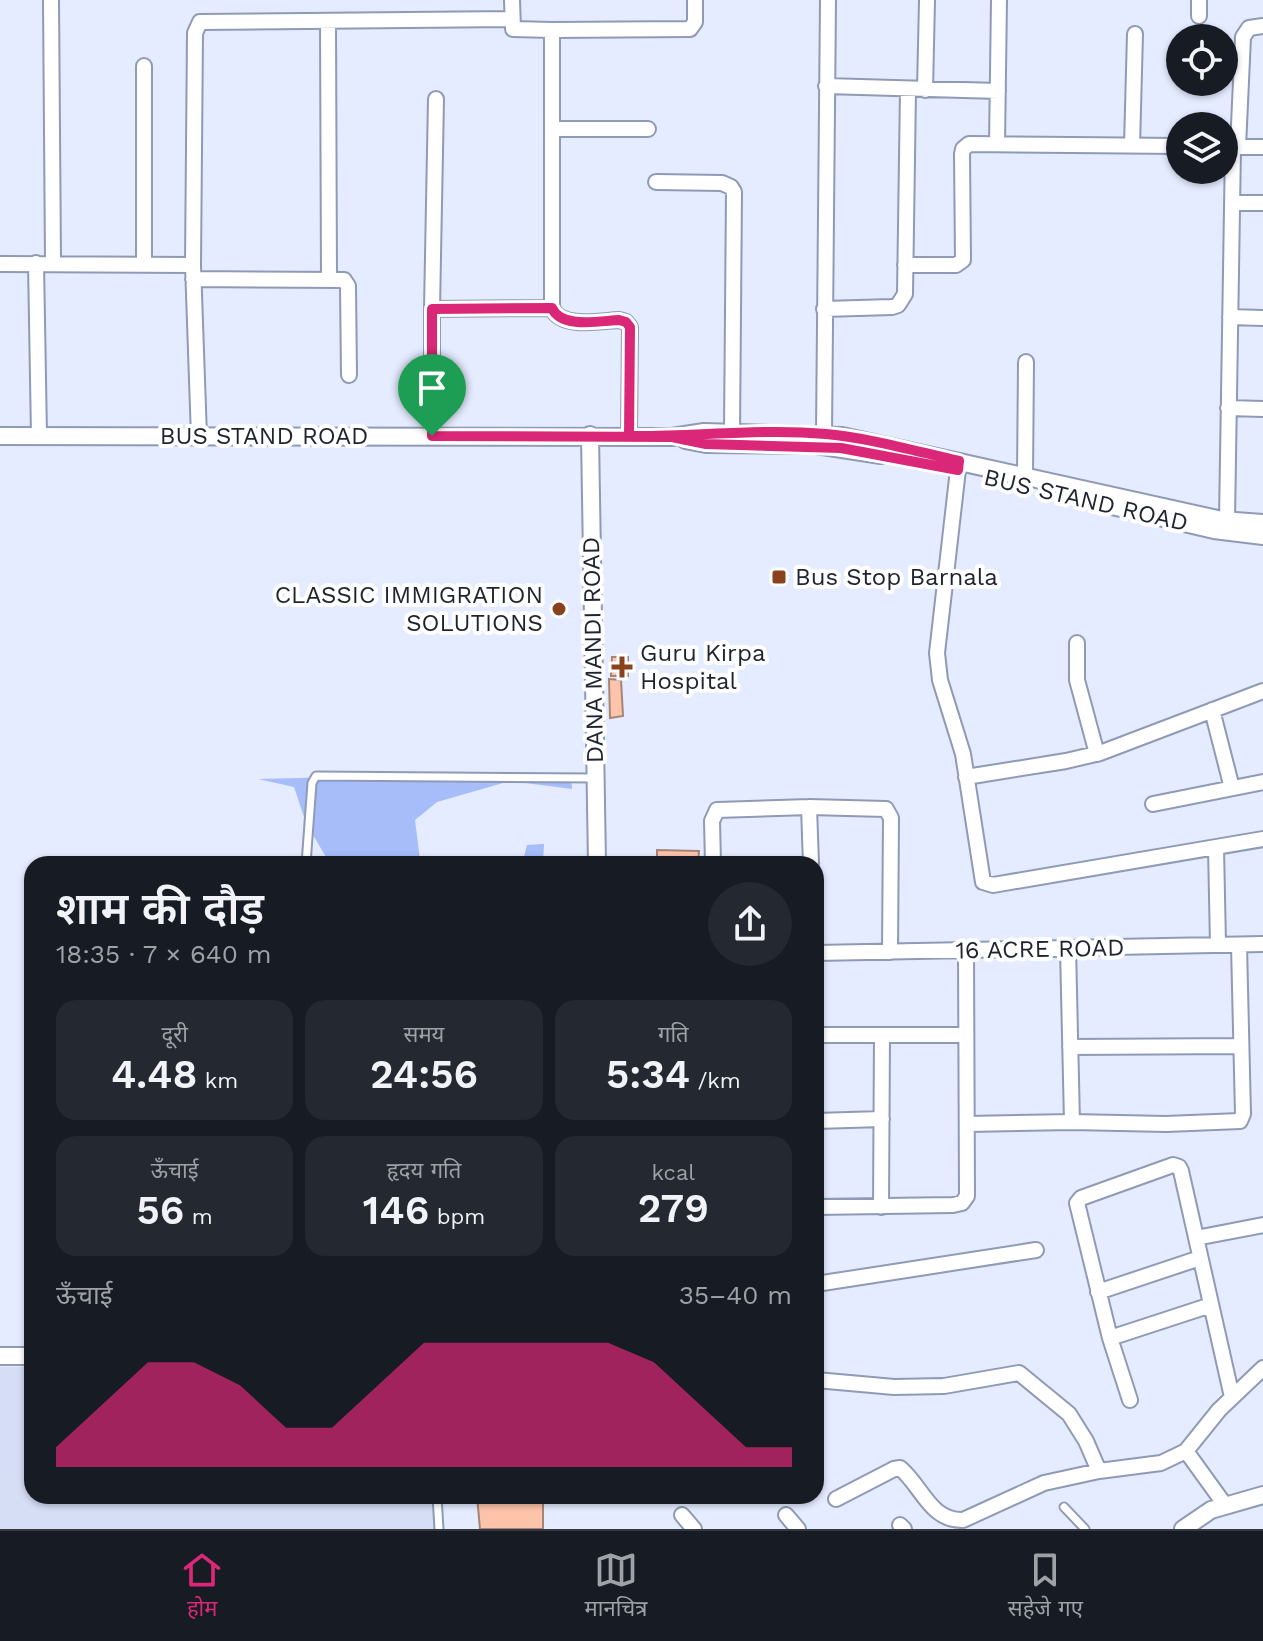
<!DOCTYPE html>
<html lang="hi">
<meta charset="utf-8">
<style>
:root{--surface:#171b24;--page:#242831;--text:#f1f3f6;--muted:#9ea1a6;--line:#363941;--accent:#db2777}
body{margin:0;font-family:"Work Sans","Noto Sans Devanagari",sans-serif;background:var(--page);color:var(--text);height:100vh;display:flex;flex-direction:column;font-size:30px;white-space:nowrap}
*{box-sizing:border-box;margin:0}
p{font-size:26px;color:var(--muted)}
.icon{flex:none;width:44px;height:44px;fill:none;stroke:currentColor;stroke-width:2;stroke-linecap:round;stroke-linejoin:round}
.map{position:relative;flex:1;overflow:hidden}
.panel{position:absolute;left:24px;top:856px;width:800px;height:648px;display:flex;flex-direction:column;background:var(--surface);border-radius:24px;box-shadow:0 2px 6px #0004}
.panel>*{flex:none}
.buttons{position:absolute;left:1166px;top:24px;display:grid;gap:16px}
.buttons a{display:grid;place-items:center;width:72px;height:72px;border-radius:50%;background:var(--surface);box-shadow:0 2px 6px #0004;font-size:40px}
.pin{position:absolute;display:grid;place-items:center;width:68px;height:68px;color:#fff;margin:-82px -34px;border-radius:50% 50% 50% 0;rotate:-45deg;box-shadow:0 0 8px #0007}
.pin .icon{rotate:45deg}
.round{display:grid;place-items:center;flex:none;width:84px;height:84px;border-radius:42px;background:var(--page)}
.summary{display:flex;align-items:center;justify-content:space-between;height:136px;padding:0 32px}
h1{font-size:44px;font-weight:600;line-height:60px}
.stats{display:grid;grid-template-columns:repeat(3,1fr);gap:12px;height:136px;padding:8px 32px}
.stats div{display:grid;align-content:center;border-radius:20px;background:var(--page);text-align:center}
.stats b{font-size:40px;font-weight:600}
.stats small{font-size:22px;font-weight:400}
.stats p{font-size:22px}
.chart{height:224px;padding:16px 32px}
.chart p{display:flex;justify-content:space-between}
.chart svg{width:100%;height:144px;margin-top:8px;fill:var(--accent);opacity:.7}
.tab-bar{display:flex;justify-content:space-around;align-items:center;height:112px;border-top:2px solid var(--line);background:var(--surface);font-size:22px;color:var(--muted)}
.tab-bar a{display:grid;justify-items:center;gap:4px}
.tab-bar .on{color:var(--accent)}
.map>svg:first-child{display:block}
.built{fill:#d5def5}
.green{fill:#a6bdfa}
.building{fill:#fec4ab;stroke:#a58576;stroke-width:2}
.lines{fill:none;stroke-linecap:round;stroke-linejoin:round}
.service-casing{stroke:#8e9ab6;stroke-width:11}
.minor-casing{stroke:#8e9ab6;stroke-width:18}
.tertiary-casing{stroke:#8e9ab6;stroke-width:20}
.service{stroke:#fff;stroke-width:7}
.minor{stroke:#fff;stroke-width:14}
.tertiary{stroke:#fff;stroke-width:16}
.route-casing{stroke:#fff;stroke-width:16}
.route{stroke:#db2777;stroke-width:10}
.poi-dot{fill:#89421e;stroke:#fff;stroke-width:3}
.labels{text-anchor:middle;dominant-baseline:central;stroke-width:8;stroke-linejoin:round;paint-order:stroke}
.street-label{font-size:24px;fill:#1f232f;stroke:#fff}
.poi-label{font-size:24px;fill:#1f232f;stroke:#fff;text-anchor:start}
</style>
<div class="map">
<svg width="1263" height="1529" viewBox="0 0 1263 1529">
<rect width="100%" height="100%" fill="#e5ecff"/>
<path class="built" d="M0 1367H32V1496H442L441 1529H0Z"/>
<path class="green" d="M458 774 571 775 572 789 510 781 437 802 415 820 420 860 416 864H330L306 823 294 787 258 779Z
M544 844 543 864H522L527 845Z"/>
<path class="building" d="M612 657H628V676H611Z
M609 679 621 680 623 716 610 718Z
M657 850 699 851 698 862H657Z
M477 1496 543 1498V1529H480Z"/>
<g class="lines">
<defs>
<path id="service" d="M306 864 312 783 316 776 595 778
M437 1496 439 1529
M1064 1507 1085 1529"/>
<path id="minor" d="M51 0 53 262
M512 0 513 29 552 30V308C561 329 600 321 619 320L626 322 630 327 629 436
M1199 16V0
M328 22 329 279
M552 30 690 29 695 22V0
M144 66V263
M826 86 998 91
M925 90 927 0
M552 129H648
M997 144 999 0
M1132 146 1135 34
M1232 147H1263
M1238 147 1243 37 1249 28 1263 26
M656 182 722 183 731 187 734 192 732 432
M1232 203H1263
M36 263 39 436
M0 264 193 265
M905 265H956L963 260 962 154 963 149 969 144 1180 146
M193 279 344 280 348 286 349 375
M432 309 552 308
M824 309 892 307 898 305 905 294 908 90
M1230 317 1263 318
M1228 408 1263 409
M824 433 828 0
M432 436V309L436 99
M199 437 193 265 195 33 200 22 512 19
M959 461 937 653 940 680 963 754 983 882 993 885 1263 839
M1025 475 1026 362
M1227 520 1233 147
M1077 643V680L1097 754
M1212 710 1232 788
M966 777 1066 761 1100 753 1263 691
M1153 804 1263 782
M809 807 811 864
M1216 847 1218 945
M713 864 712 821 717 810 809 807 886 809 891 818 890 952
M1068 948 1072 1122
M816 953 1263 944
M816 1035H966
M1070 1047 1241 1046
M816 1121 882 1119
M968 1124 1072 1122 1166 1124 1240 1121 1243 1114 1239 945
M816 1207 953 1205 962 1203 967 1196 966 951
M881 1207 882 1035
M1196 1238 1263 1225
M816 1284 1036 1250
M1098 1292 1200 1258
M1110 1338 1211 1305
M816 1380 894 1387 944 1386 1019 1373 1069 1414 1086 1441 1099 1471 1161 1463 1186 1451
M1130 1400 1110 1338 1077 1203 1081 1198 1173 1165 1179 1167 1181 1171 1232 1397
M836 1499 894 1469 900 1468C922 1486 930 1521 963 1520L1044 1483 1099 1471
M1225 1505 1186 1451 1219 1410 1263 1368
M682 1515 694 1529
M786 1515 798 1529
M900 1525 904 1529"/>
<path id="tertiary" d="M590 435 597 864
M0 436 672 437 704 432 842 436 1222 520 1263 523
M685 440 706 444 816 445 881 455
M1091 501 1214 530 1263 536
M0 1356H32
M1183 1529 1211 1510 1263 1495"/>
</defs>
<use href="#service" class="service-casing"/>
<use href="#minor" class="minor-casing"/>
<use href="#tertiary" class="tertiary-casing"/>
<use href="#service" class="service"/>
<use href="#minor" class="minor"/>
<use href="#tertiary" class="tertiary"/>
</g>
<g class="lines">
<defs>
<path id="route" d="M432 436 672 437 706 444 841 448 958 470 959 461C915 451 870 438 826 434 760 428 694 437 629 436L630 327 626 322 619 320C600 321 561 329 552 308L432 309V436"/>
</defs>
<use href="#route" class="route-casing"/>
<use href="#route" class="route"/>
</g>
<g class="poi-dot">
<rect x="771" y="569" width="16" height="16" rx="4"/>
<circle cx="559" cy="609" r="8"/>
<path d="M618 655h8v8h8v8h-8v8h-8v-8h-8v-8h8z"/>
</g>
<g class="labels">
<g class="street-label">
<text x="264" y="436">BUS STAND ROAD</text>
<text transform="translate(1086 500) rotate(13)">BUS STAND ROAD</text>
<text transform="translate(593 650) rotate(-91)">DANA MANDI ROAD</text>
<text transform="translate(1040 949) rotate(-1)">16 ACRE ROAD</text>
</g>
<g class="poi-label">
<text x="795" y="577">Bus Stop Barnala</text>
<text x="543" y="595" text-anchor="end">CLASSIC IMMIGRATION<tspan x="543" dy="28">SOLUTIONS</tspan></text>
<text x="640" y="653">Guru Kirpa<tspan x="640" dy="28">Hospital</tspan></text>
</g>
</g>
</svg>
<div class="buttons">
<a><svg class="icon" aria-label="locate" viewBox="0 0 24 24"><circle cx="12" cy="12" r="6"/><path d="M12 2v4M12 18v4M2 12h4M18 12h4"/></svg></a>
<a><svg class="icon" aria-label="layers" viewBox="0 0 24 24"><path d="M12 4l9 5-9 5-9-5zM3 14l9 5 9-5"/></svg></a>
</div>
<div class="pin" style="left:432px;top:436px;background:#1e9e55"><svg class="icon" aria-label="arrive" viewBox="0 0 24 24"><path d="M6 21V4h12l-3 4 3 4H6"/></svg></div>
<section class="panel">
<div class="summary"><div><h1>शाम की दौड़</h1><p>18:35 · 7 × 640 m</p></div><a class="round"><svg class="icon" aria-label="share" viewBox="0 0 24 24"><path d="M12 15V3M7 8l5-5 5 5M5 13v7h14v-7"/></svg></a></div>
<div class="stats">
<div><p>दूरी</p><b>4.48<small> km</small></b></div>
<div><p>समय</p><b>24:56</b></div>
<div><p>गति</p><b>5:34<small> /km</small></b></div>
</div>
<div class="stats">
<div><p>ऊँचाई</p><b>56<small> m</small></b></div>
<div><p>हृदय गति</p><b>146<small> bpm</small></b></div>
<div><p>kcal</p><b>279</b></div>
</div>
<div class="chart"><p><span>ऊँचाई</span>35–40 m</p>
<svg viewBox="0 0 160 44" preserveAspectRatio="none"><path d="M0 44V38L10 25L20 12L30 12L40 19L50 32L60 32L70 19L80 6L90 6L100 6L110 6L120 6L130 12L140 25L150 38L160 38V44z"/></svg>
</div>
</section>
</div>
<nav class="tab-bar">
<a class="on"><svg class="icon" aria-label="home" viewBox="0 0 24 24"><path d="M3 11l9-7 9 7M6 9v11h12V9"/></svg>होम</a>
<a><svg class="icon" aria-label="map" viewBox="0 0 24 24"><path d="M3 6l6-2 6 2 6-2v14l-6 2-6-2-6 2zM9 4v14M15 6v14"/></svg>मानचित्र</a>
<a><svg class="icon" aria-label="saved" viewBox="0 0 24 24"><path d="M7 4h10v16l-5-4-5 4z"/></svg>सहेजे गए</a>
</nav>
